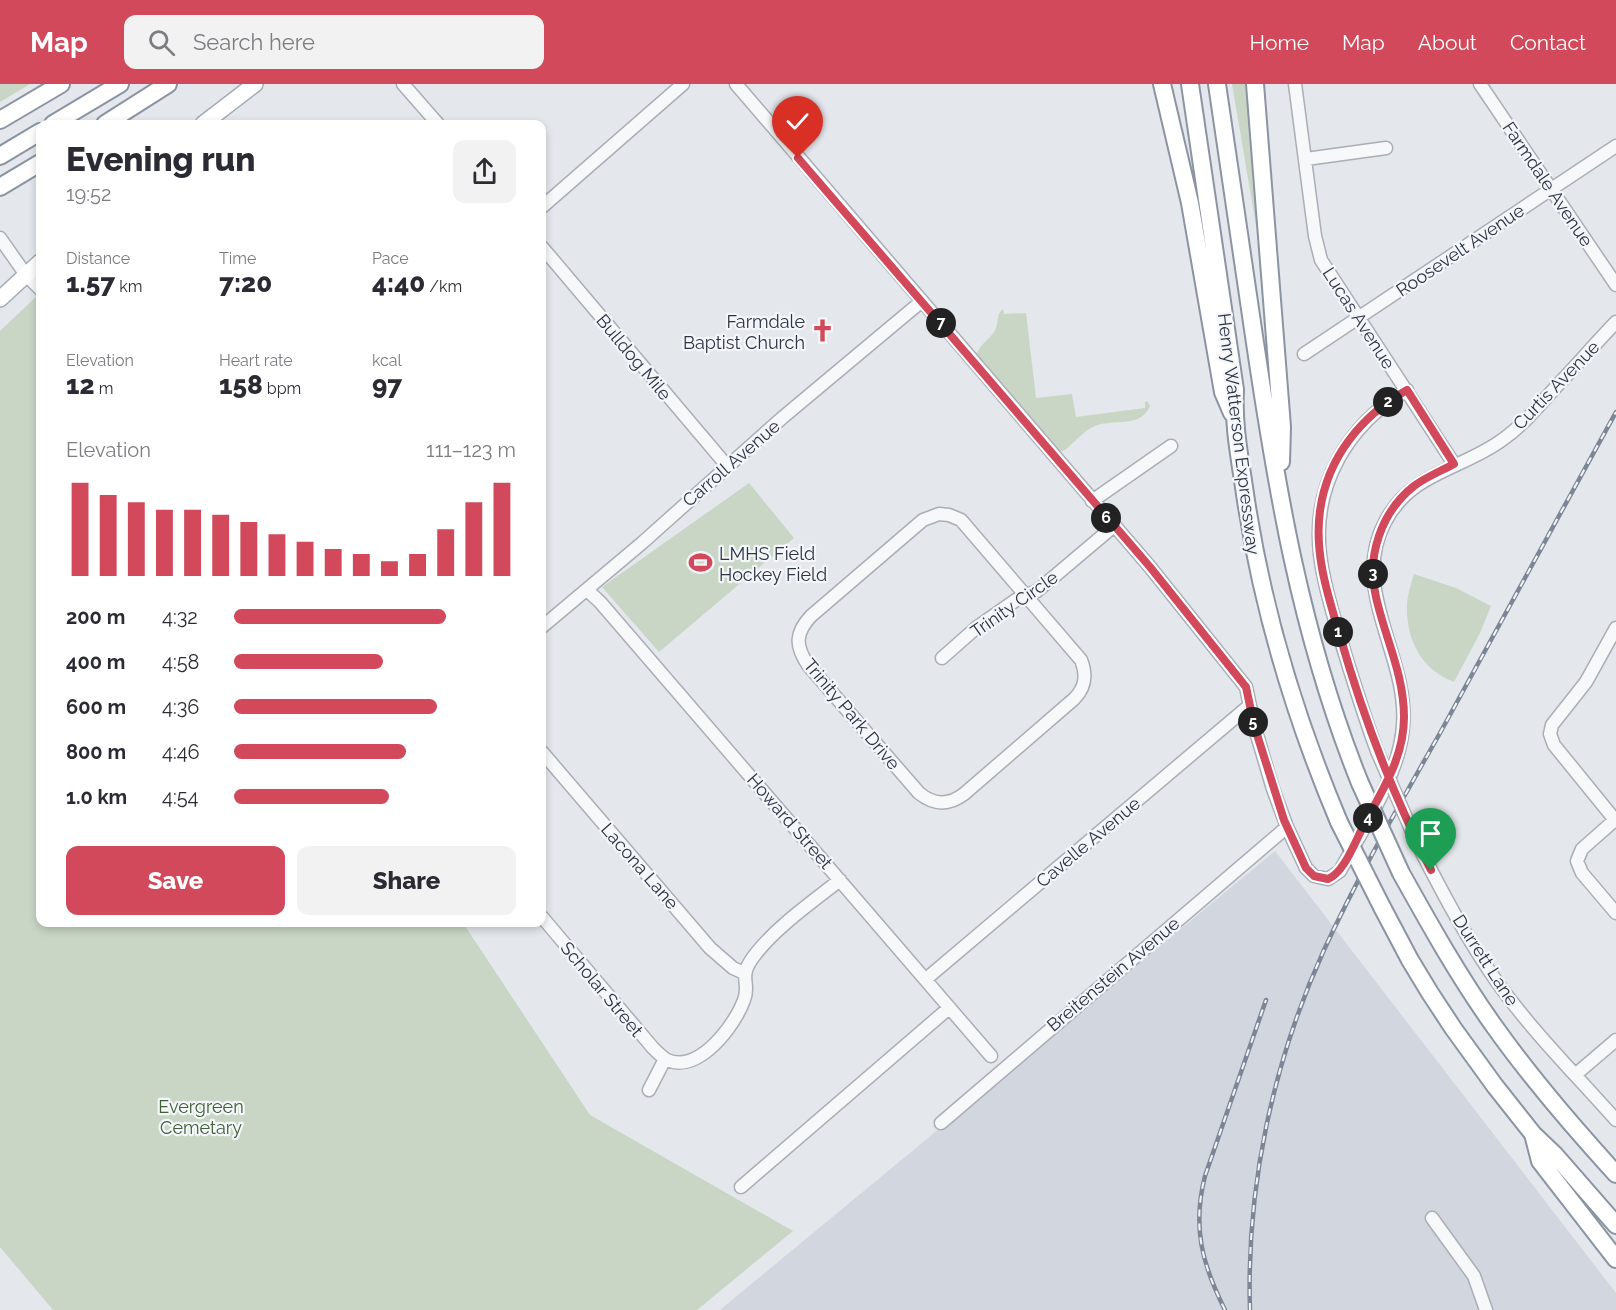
<!DOCTYPE html>
<meta charset="utf-8">
<style>
:root{--surface:#fff;--page:#f2f2f3;--text:#2b2b33;--muted:#7c7c81;--accent:#d1495b}
body{margin:0;font-family:Raleway,sans-serif;background:var(--page);color:var(--text);height:100vh;display:flex;flex-direction:column;font-size:22px;white-space:nowrap}
*{box-sizing:border-box;margin:0}
p{font-size:20px;color:var(--muted)}
.icon{flex:none;width:33px;height:33px;fill:none;stroke:currentColor;stroke-width:2;stroke-linecap:round;stroke-linejoin:round}
.map{position:relative;flex:1;overflow:hidden}
.details{position:absolute;left:36px;top:36px;width:510px;height:807px;display:flex;flex-direction:column;background:var(--surface);border-radius:12px;box-shadow:0 3px 9px #0003}
.details>*{flex:none}
.pin{position:absolute;display:grid;place-items:center;width:51px;height:51px;color:#fff;margin:-62px -26px;border-radius:50% 50% 50% 0;rotate:-45deg;box-shadow:0 0 6px #0007}
.pin .icon{rotate:45deg}
.km{position:absolute;width:30px;height:30px;margin:-15px;border-radius:50%;background:#222;color:#fff;font-size:16px;line-height:30px;text-align:center}
.round{display:grid;place-items:center;flex:none;width:63px;height:63px;border-radius:12px;background:var(--page)}
.summary{display:flex;align-items:center;justify-content:space-between;height:102px;padding:0 30px}
h1{font-size:33px;font-weight:800;line-height:45px}
.figures{display:grid;grid-template-columns:repeat(3,1fr);gap:9px;height:102px;padding:6px 30px}
.figures div{display:grid;align-content:center}
.figures b{font-size:26px;font-weight:800}
.figures small{font-size:16px;font-weight:400}
.figures p{font-size:16px}
.chart{height:168px;padding:12px 30px}
.chart p{display:flex;justify-content:space-between}
.chart svg{width:100%;height:108px;margin-top:6px;stroke:var(--accent);stroke-width:6}
.button{display:flex;gap:12px;margin-top:auto;padding:12px 30px}
.button a{flex:1;height:69px;border-radius:12px;background:var(--accent);color:#fff;font-size:24px;font-weight:800;line-height:69px;text-align:center}
.button a+a{background:var(--page);color:var(--text)}
ul{padding:0 30px;list-style:none;font-size:20px}
li{display:grid;grid-template-columns:96px 72px 1fr;align-items:center;height:45px}
li i{height:15px;border-radius:8px;background:var(--accent)}
header{display:flex;align-items:center;gap:36px;box-sizing:border-box;height:84px;padding:0 30px;background:var(--accent);color:#fff}
header strong{font-size:28px}
nav{display:flex;gap:33px;margin-inline-start:auto;font-size:21px}
.search{width:420px;height:54px;background:var(--page);display:flex;align-items:center;gap:15px;box-sizing:border-box;padding:0 21px;border-radius:12px;color:var(--muted);font-size:22px}
.map>svg:first-child{display:block}
.built{fill:#d2d6de}
.green{fill:#c9d6c5}
.lines{fill:none;stroke-linecap:round;stroke-linejoin:round}
.minor-casing{stroke:#a9aeb7;stroke-width:15}
.major-casing{stroke:#a3abb8;stroke-width:18}
.highway-casing{stroke:#8b94a3;stroke-width:20}
.minor{stroke:#f7f8fa;stroke-width:12}
.major{stroke:#fff;stroke-width:15}
.highway{stroke:#fff;stroke-width:16}
.rail-casing{stroke:#7d8696;stroke-width:4.5}
.rail{stroke:#f4f6f9;stroke-width:2;stroke-dasharray:7;stroke-linecap:butt}
.minor-bridge-casing{stroke:#a9aeb7;stroke-width:15;stroke-linecap:butt}
.highway-bridge-casing{stroke:#8b94a3;stroke-width:20;stroke-linecap:butt}
.minor-bridge{stroke:#f7f8fa;stroke-width:12}
.highway-bridge{stroke:#fff;stroke-width:16}
.route-casing{stroke:#fff;stroke-width:12}
.route{stroke:#d1495b;stroke-width:8}
.labels{text-anchor:middle;dominant-baseline:central;stroke-width:4.5;stroke-linejoin:round;paint-order:stroke}
.street-label{font-size:18px;fill:#2b3445;stroke:#f4f6f9}
.poi-label{font-size:18px;fill:#2b3445;stroke:#f4f6f9;text-anchor:end}
.park-label{font-size:18px;fill:#3f6138;stroke:#f4f6f9}
</style>
<header>
<strong>Map</strong>
<div class="search"><svg class="icon" aria-label="search" viewBox="0 0 24 24"><circle cx="10" cy="10" r="6"/><path d="M15 15l6 6"/></svg>Search here</div>
<nav><a>Home</a><a>Map</a><a>About</a><a>Contact</a></nav>
</header>
<div class="map">
<svg width="1616" height="1226" viewBox="0 0 1616 1226">
<rect width="100%" height="100%" fill="#e4e7ec"/>
<path class="built" d="M1275 767 1616 1209V1226H720Z"/>
<path class="green" d="M0 0H30L0 18Z
M1232 0H1249L1261 171Z
M40 209V838L463 839 590 1031 793 1147 697 1226H53L0 1163V247Z
M1003 225 1004 230 1026 229 1036 314 1072 310 1076 333 1145 324V318L1147 317 1150 322C1140 345 1114 334 1095 342 1084 346 1074 359 1065 366L1060 368 1057 366 976 273C979 259 991 256 996 244 999 236 996 230 1003 225Z
M749 399 794 454 659 568 602 503Z
M1414 490 1456 504 1491 522 1480 549 1454 598C1421 586 1406 555 1407 522 1407 512 1411 500 1414 490Z"/>
<g class="lines">
<defs>
<path id="minor" d="M403 0 438 40
M736 0 1150 483 1246 603 1254 641 1273 705 1287 743 1306 784 1314 792 1328 795 1340 787C1363 744 1400 690 1403 642 1409 572 1349 506 1385 438 1411 388 1461 386 1502 356 1522 342 1538 323 1554 305 1575 283 1595 260 1616 238
M1295 0 1315 152 1321 176 1454 380
M1480 0 1616 201
M1306 75 1386 64
M542 123 683 0
M0 154 26 191 40 205
M542 163 728 383
M1304 270 1616 62
M1092 417 1171 362
M939 430 949 431 961 436 1081 576C1087 591 1086 603 1074 615L964 710C948 722 934 721 919 709L808 581C795 562 795 549 811 532L923 436Z
M587 506 600 518 991 972
M542 543 642 459 782 334 922 217
M942 574 976 544 1016 516 1037 507 1114 442
M1377 667C1363 629 1351 590 1339 550 1331 524 1323 497 1320 470 1312 401 1348 340 1407 306
M542 668 710 864 733 884 744 889
M1616 735 1582 765 1577 777 1582 789 1616 829
M1615 736 1554 661 1550 650 1552 641 1586 598 1616 544
M1417 759C1441 806 1466 854 1497 898 1532 947 1576 991 1616 1036
M542 833 653 964C657 968 662 973 667 976 699 990 735 941 744 916 751 899 737 894 754 872 775 844 812 818 840 796
M926 895 1250 621
M1575 991 1616 956
M649 1006 665 975
M941 1039 1287 743
M741 1103 949 924
M1432 1134 1474 1192 1486 1226"/>
<path id="major" d="M203 40 255 0
M0 215 40 178"/>
<path id="highway" d="M1162 0 1190 119 1223 308 1232 329
M1190 0 1235 306C1233 341 1240 375 1245 410 1262 525 1294 631 1339 738
M1217 0C1229 84 1242 168 1254 252 1277 408 1301 552 1360 699
M1255 0 1282 343 1281 378
M0 36 61 0
M53 40 120 0
M105 40 168 0
M0 72 40 48
M0 103 40 79
M1401 789C1430 841 1459 893 1494 942 1531 994 1573 1043 1616 1090
M1382 823 1410 876 1430 909 1453 944 1495 1002 1533 1050 1555 1071 1616 1141
M1533 1050 1540 1077 1616 1175"/>
</defs>
<use href="#minor" class="minor-casing"/>
<use href="#major" class="major-casing"/>
<use href="#highway" class="highway-casing"/>
<use href="#minor" class="minor"/>
<use href="#major" class="major"/>
<use href="#highway" class="highway"/>
<defs>
<path id="rail" d="M1225 1226C1202 1180 1192 1143 1205 1092L1266 916
M1250 1226C1246 1103 1273 978 1324 866 1358 792 1400 720 1440 649 1499 542 1557 435 1616 328"/>
</defs>
<use href="#rail" class="rail-casing"/>
<use href="#rail" class="rail"/>
<defs>
<path id="minor-bridge" d="M1377 667 1417 759"/>
<path id="highway-bridge" d="M1360 699 1401 789
M1339 738 1382 823"/>
</defs>
<use href="#minor-bridge" class="minor-bridge-casing"/>
<use href="#highway-bridge" class="highway-bridge-casing"/>
<use href="#minor-bridge" class="minor-bridge"/>
<use href="#highway-bridge" class="highway-bridge"/>
</g>
<g class="lines">
<defs>
<path id="route" d="M798 74 1150 483 1246 603 1254 641 1284 736 1306 784 1314 792 1328 795C1345 788 1356 755 1365 739 1383 705 1404 673 1404 633 1404 590 1385 554 1376 513 1366 473 1381 428 1414 402 1426 393 1441 387 1454 380L1407 306C1361 332 1327 374 1320 427 1314 470 1328 512 1340 552 1363 633 1393 711 1431 786"/>
</defs>
<use href="#route" class="route-casing"/>
<use href="#route" class="route"/>
</g>
<defs>
<symbol id="church-bare" viewBox="-9 -9 18 18"><path d="M-1.2-6h2.4v3.5h3.3v2.4h-3.3V6h-2.4V-.1h-3.3v-2.4h3.3Z" fill="#d1495b" stroke="#f4f6f9" stroke-width="2.5" paint-order="stroke"/></symbol>
<symbol id="stadium-bare" viewBox="-9 -9 18 18"><path d="M0-5a6.5 5 0 1 0 0 10a6.5 5 0 1 0 0-10ZM-3.5-1.8h7v3.6h-7Z" fill="#d1495b" stroke="#f4f6f9" stroke-width="2.5" paint-order="stroke"/></symbol>
</defs>
<g fill-rule="evenodd">
<use href="#church-bare" x="806" y="230" width="33" height="33"/>
<use href="#stadium-bare" x="684" y="462" width="33" height="33"/>
</g>
<g class="labels">
<g class="street-label">
<text transform="translate(1548 100) rotate(56)">Farmdale Avenue</text>
<text transform="translate(1460 166) rotate(-34)">Roosevelt Avenue</text>
<text transform="translate(1359 234) rotate(57)">Lucas Avenue</text>
<text transform="translate(634 273) rotate(50)">Bulldog Mile</text>
<text transform="translate(1556 301) rotate(-46)">Curtis Avenue</text>
<text transform="translate(1239 350) rotate(83)">Henry Watterson Expressway</text>
<text transform="translate(731 379) rotate(-41)">Carroll Avenue</text>
<text transform="translate(1014 520) rotate(-35)">Trinity Circle</text>
<text transform="translate(852 630) rotate(50)">Trinity Park Drive</text>
<text transform="translate(790 737) rotate(49)">Howard Street</text>
<text transform="translate(1088 758) rotate(-40)">Cavelle Avenue</text>
<text transform="translate(640 782) rotate(49)">Lacona Lane</text>
<text transform="translate(1486 876) rotate(57)">Durrett Lane</text>
<text transform="translate(1113 890) rotate(-40)">Breitenstein Avenue</text>
<text transform="translate(602 905) rotate(50)">Scholar Street</text>
</g>
<g class="poi-label">
<text x="805" y="237">Farmdale<tspan x="805" dy="21">Baptist Church</tspan></text>
<text x="719" y="469" text-anchor="start">LMHS Field<tspan x="719" dy="21">Hockey Field</tspan></text>
</g>
<g class="park-label">
<text x="201" y="1022">Evergreen<tspan x="201" dy="21">Cemetary</tspan></text>
</g>
</g>
</svg>
<div class="pin" style="left:1431px;top:786px;background:#1e9e55"><svg class="icon" aria-label="arrive" viewBox="0 0 24 24"><path d="M6 21V4h12l-3 4 3 4H6"/></svg></div>
<div class="pin" style="left:798px;top:74px;background:#d93025"><svg class="icon" aria-label="check" viewBox="0 0 24 24"><path d="M5 12l5 5 9-10"/></svg></div>
<b class="km" style="left:1338px;top:548px">1</b>
<b class="km" style="left:1388px;top:318px">2</b>
<b class="km" style="left:1373px;top:490px">3</b>
<b class="km" style="left:1368px;top:734px">4</b>
<b class="km" style="left:1253px;top:638px">5</b>
<b class="km" style="left:1106px;top:434px">6</b>
<b class="km" style="left:941px;top:239px">7</b>
<section class="details">
<div class="summary"><div><h1>Evening run</h1><p>19:52</p></div><a class="round"><svg class="icon" aria-label="share" viewBox="0 0 24 24"><path d="M12 15V3M7 8l5-5 5 5M5 13v7h14v-7"/></svg></a></div>
<div class="figures">
<div><p>Distance</p><b>1.57<small> km</small></b></div>
<div><p>Time</p><b>7:20</b></div>
<div><p>Pace</p><b>4:40<small> /km</small></b></div>
</div>
<div class="figures">
<div><p>Elevation</p><b>12<small> m</small></b></div>
<div><p>Heart rate</p><b>158<small> bpm</small></b></div>
<div><p>kcal</p><b>97</b></div>
</div>
<div class="chart"><p><span>Elevation</span>111–123 m</p>
<svg viewBox="0 0 160 44" preserveAspectRatio="none"><path d="M5 44V6M15 44V11M25 44V14M35 44V17M45 44V17M55 44V19M65 44V22M75 44V27M85 44V30M95 44V33M105 44V35M115 44V38M125 44V35M135 44V25M145 44V14M155 44V6"/></svg>
</div>
<ul>
<li><b>200 m</b>4:32<i style="width:75%"></i></li>
<li><b>400 m</b>4:58<i style="width:53%"></i></li>
<li><b>600 m</b>4:36<i style="width:72%"></i></li>
<li><b>800 m</b>4:46<i style="width:61%"></i></li>
<li><b>1.0 km</b>4:54<i style="width:55%"></i></li>
</ul>
<div class="button"><a>Save</a><a>Share</a></div>
</section>
</div>
